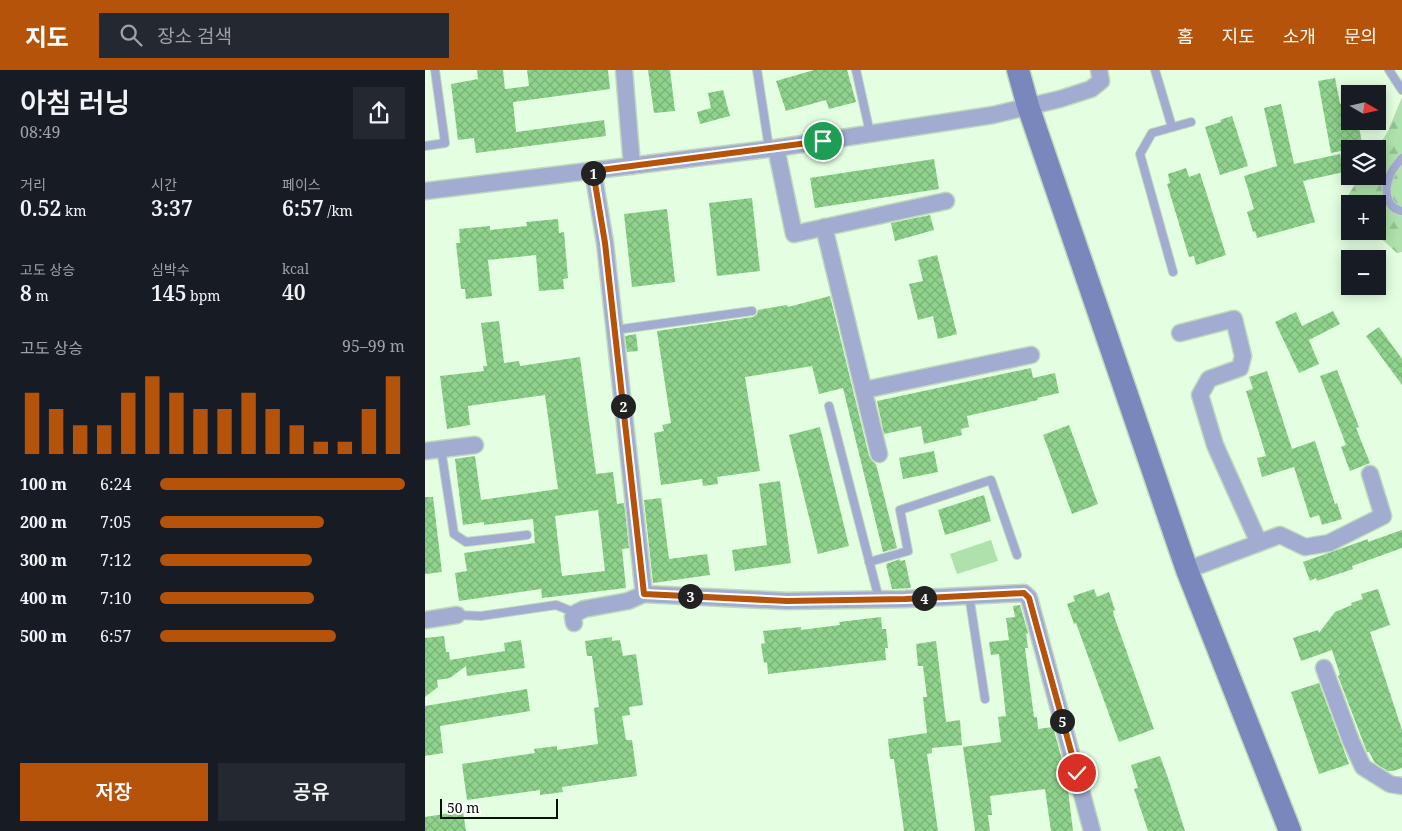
<!DOCTYPE html>
<html lang="ko">
<meta charset="utf-8">
<style>
:root{--surface:#171b24;--page:#242831;--text:#f1f3f6;--muted:#9ea1a6;--accent:#b45309}
body{margin:0;font-family:"Noto Serif","Noto Sans KR",serif;background:var(--page);color:var(--text);height:100vh;display:flex;flex-direction:column;font-size:19px;white-space:nowrap}
*{box-sizing:border-box;margin:0}
p{font-size:16px;color:var(--muted)}
.icon{flex:none;width:28px;height:28px;fill:none;stroke:currentColor;stroke-width:2;stroke-linecap:round;stroke-linejoin:round}
.map{position:relative;flex:1;overflow:hidden}
.details{display:flex;flex-direction:column;background:var(--surface);width:425px}
.details>*{flex:none}
.needle{width:32px;rotate:99deg}
.fabs{position:absolute;left:916px;top:15px;display:grid;gap:10px}
.fabs a{display:grid;place-items:center;width:45px;height:45px;border-radius:0px;background:var(--surface);box-shadow:0 2px 12px #0003;font-size:25px}
.scale{position:absolute;left:15px;bottom:12px;width:118px;box-sizing:border-box;padding-left:5px;border:2px solid #071007;border-top:0;font-size:14px;line-height:18px;white-space:nowrap;color:#071007;-webkit-text-stroke:4px #fff;paint-order:stroke}
.pin{position:absolute;display:grid;place-items:center;width:42px;height:42px;color:#fff;margin:-21px;border:2px solid #fff;border-radius:50%;box-shadow:0 1px 5px #0007}
.km{position:absolute;width:25px;height:25px;margin:-12px;border-radius:50%;background:#222;color:#fff;font-size:14px;line-height:25px;text-align:center}
.round{display:grid;place-items:center;flex:none;width:52px;height:52px;border-radius:0px;background:var(--page)}
.summary{display:flex;align-items:center;justify-content:space-between;height:85px;padding:0 20px}
h1{font-size:28px;font-weight:600;line-height:38px}
.stats{display:grid;grid-template-columns:repeat(3,1fr);gap:8px;height:85px;padding:5px 20px}
.stats div{display:grid;align-content:center}
.stats b{font-size:21px;font-weight:600}
.stats small{font-size:14px;font-weight:400}
.stats p{font-size:14px}
.chart{height:140px;padding:10px 20px}
.chart p{display:flex;justify-content:space-between}
.chart svg{width:100%;height:90px;margin-top:5px;stroke:var(--accent);stroke-width:6}
.action{display:flex;gap:10px;margin-top:auto;padding:10px 20px}
.action a{flex:1;height:58px;border-radius:0px;background:var(--accent);color:#fff;font-size:20px;font-weight:600;line-height:58px;text-align:center}
.action a+a{background:var(--page);color:var(--text)}
ul{padding:0 20px;list-style:none;font-size:16px}
li{display:grid;grid-template-columns:80px 60px 1fr;align-items:center;height:38px}
li i{height:12px;border-radius:6px;background:var(--accent)}
header{display:flex;align-items:center;gap:30px;box-sizing:border-box;height:70px;padding:0 25px;background:var(--accent);color:#fff}
header strong{font-size:24px}
nav{display:flex;gap:28px;margin-inline-start:auto;font-size:18px}
.search{width:350px;height:45px;background:var(--page);display:flex;align-items:center;gap:12px;box-sizing:border-box;padding:0 18px;border-radius:0px;color:var(--muted);font-size:19px}
main{display:flex;flex:1;min-height:0}
.map>svg:first-child{display:block}
.forest{fill:url(#forest-firs)}
.pitch{fill:#aee1ab}
.building{fill:url(#building-cross-hatch);fill-rule:evenodd}
.lines{fill:none;stroke-linecap:round;stroke-linejoin:round}
.service-casing{stroke:#c0d8be;stroke-width:10}
.minor-casing{stroke:#c0d8be;stroke-width:19}
.secondary-casing{stroke:#c0d8be;stroke-width:25}
.service{stroke:#a1acd0;stroke-width:8}
.minor{stroke:#a1acd0;stroke-width:16}
.secondary{stroke:#7987bc;stroke-width:22}
.route-casing{stroke:#fff;stroke-width:10}
.route{stroke:#b45309;stroke-width:6}
</style>
<header>
<strong>지도</strong>
<div class="search"><svg class="icon" aria-label="search" viewBox="0 0 24 24"><circle cx="10" cy="10" r="6"/><path d="M15 15l6 6"/></svg>장소 검색</div>
<nav><a>홈</a><a>지도</a><a>소개</a><a>문의</a></nav>
</header>
<main>
<section class="details">
<div class="summary"><div><h1>아침 러닝</h1><p>08:49</p></div><a class="round"><svg class="icon" aria-label="share" viewBox="0 0 24 24"><path d="M12 15V3M7 8l5-5 5 5M5 13v7h14v-7"/></svg></a></div>
<div class="stats">
<div><p>거리</p><b>0.52<small> km</small></b></div>
<div><p>시간</p><b>3:37</b></div>
<div><p>페이스</p><b>6:57<small> /km</small></b></div>
</div>
<div class="stats">
<div><p>고도 상승</p><b>8<small> m</small></b></div>
<div><p>심박수</p><b>145<small> bpm</small></b></div>
<div><p>kcal</p><b>40</b></div>
</div>
<div class="chart"><p><span>고도 상승</span>95–99 m</p>
<svg viewBox="0 0 160 44" preserveAspectRatio="none"><path d="M5 44V14M15 44V22M25 44V30M35 44V30M45 44V14M55 44V6M65 44V14M75 44V22M85 44V22M95 44V14M105 44V22M115 44V30M125 44V38M135 44V38M145 44V22M155 44V6"/></svg>
</div>
<ul>
<li><b>100 m</b>6:24<i style="width:100%"></i></li>
<li><b>200 m</b>7:05<i style="width:67%"></i></li>
<li><b>300 m</b>7:12<i style="width:62%"></i></li>
<li><b>400 m</b>7:10<i style="width:63%"></i></li>
<li><b>500 m</b>6:57<i style="width:72%"></i></li>
</ul>
<div class="action"><a>저장</a><a>공유</a></div>
</section>
<div class="map">
<svg width="977" height="761" viewBox="0 0 977 761">
<defs>
<pattern id="forest-firs" width="22" height="20" patternUnits="userSpaceOnUse" patternTransform="scale(1.25)"><rect width="22" height="20" fill="#aee1ab"/><path d="M5 1l3.5 6h-7zM16 11l3.5 6h-7z" fill="#94c092"/></pattern>
<pattern id="building-cross-hatch" width="8" height="8" patternUnits="userSpaceOnUse" patternTransform="scale(1.25)"><rect width="8" height="8" fill="#8fd28c"/><path d="M0 0l8 8M0 8l8-8" fill="none" stroke="#7ab377"/></pattern>
</defs>
<rect width="100%" height="100%" fill="#e3fee1"/>
<path class="forest" d="M977 27V182L972 183 948 161H952V134H925V140L918 134 935 106H952V79L963 61Z"/>
<path class="pitch" d="M566 470 573 491 532 504 525 484Z"/>
<path class="building" d="M52 0H78L80 19 104 16 102 0H183L185 19 88 32 91 62 179 50 181 66 51 83 49 68 33 70 26 14 53 9Z
M223 0H245L250 41 229 43Z
M389 0H422L431 32 404 39 401 30 361 41 351 11Z
M910 8 915 34 925 32V51H933L938 79H925L906 83 893 11Z
M298 20 305 46 275 54 272 42 286 38 283 23Z
M856 34 869 94 915 84 919 102 878 111 890 152 832 168 830 161 828 162 822 142 829 139 819 106 852 96 839 38Z
M807 46 823 96 795 105 780 57 796 52 795 50Z
M509 89 514 119 390 138 385 108Z
M761 98 764 107 775 103 801 185 771 195 769 186 764 187 742 114 745 113 743 104Z
M327 128 335 201 292 206 284 133Z
M242 139 250 212 207 217 199 144Z
M505 145 509 160 470 171 466 153Z
M133 149 134 163 139 162 143 208 138 209 139 219 114 221 111 185 63 190 67 226 41 229 40 219H36L31 173H35L34 159 65 156V160L102 156 101 152Z
M512 185 532 264 513 269 508 246 493 250 484 214 498 211 493 190Z
M405 226 444 386 447 391 451 394 472 478 458 482 418 318 394 324 387 296 320 307 335 401 292 407 293 414 278 416 277 409 236 415 229 363 239 361 237 355 246 353 232 261 328 247 332 244 333 240 362 235 363 237Z
M908 241 915 254 884 270 894 294 874 303 850 252 871 242 877 256Z
M74 251 79 293 94 291 95 296 155 287 171 404 188 402 192 434 199 433 204 478 197 479 201 518 117 528 116 519 34 531 30 503 42 501 39 483 110 473 108 449 59 455V452L38 455 30 389 50 386 56 430 133 419 120 325 43 336 45 355 22 359 15 306 59 301 58 296H62L56 253ZM173 440 180 501 137 506 130 446Z
M954 257 977 289V315L941 266Z
M211 264 213 281 202 282 200 266Z
M606 298 608 308 630 303 634 323 612 328 613 330 542 346 544 357 536 359 537 365 499 374 496 356 459 364 452 331Z
M912 300 934 357 931 358 945 393 925 401 916 377 921 375 895 306Z
M842 301 867 379 890 371 910 434 912 433 917 449 897 455 894 445 885 448 869 397 837 407 832 388 841 386 821 321 828 319 824 307Z
M644 355 673 434 647 444 618 365Z
M395 357 424 476 393 484 364 365Z
M509 381 513 402 478 409 474 388Z
M355 411 366 493 310 501 307 480 342 475 334 414Z
M559 425 566 451 520 465 513 440Z
M0 427H8L17 502 0 504Z
M236 428 244 489 282 484 285 505 228 513 219 430Z
M977 460V478L927 496 928 499 892 511 891 508 885 511 878 492 943 469V472Z
M475 489V491L480 490 486 518 467 519 461 494Z
M669 519 672 527 684 522 690 540 688 541 689 546 729 659 694 672 651 553 649 554 642 534 650 531 648 526Z
M953 519 965 555 945 562 977 660V698L968 701H963L950 693 944 682H942L913 606 915 605 907 580 876 591 868 568 893 560 894 563 910 542 927 535 926 533 938 529 936 524Z
M595 535 603 563 601 564 603 578H600L609 647H612L613 659 628 657 641 704 648 761H626L620 719 565 726 567 745H563L565 761H550L538 677 576 672 573 647 581 646 574 584 566 585 564 572 584 570 581 548 590 547 588 536Z
M456 547 457 559H461L463 578H460L461 590 343 604 342 592 339 593 336 574 340 573 338 561 376 557V560L415 555 414 552Z
M19 566 21 582H24L25 590 80 581 79 573 96 570 100 598 42 606 41 596 25 608 12 610 13 617 0 627V568Z
M187 567V571L195 570 198 586 211 584 218 635 204 637 205 645 197 646 201 670H207L212 706 137 717 138 722 115 725V720L42 730 37 694 110 683 109 679 132 676V680L173 674 169 638 174 637 167 586H162L160 571Z
M511 571 521 652 535 650 537 675 507 678V683L502 684 513 761H479L469 689H465L463 669 502 663 498 627H502L498 596H493L491 574Z
M894 613 924 694 894 704 866 622Z
M102 619 105 641 15 656 18 683 0 686V636Z
M735 686 743 708 760 761H723L709 719 713 718 706 695Z
M38 741 41 761H0V747Z"/>
<g class="lines">
<defs>
<path id="service" d="M332 0 344 78
M431 0 445 63
M730 0 747 57
M964 0 977 20
M0 76 20 73 10 0
M977 88C973 93 967 99 965 105 959 118 960 138 977 141
M748 202 715 84 727 63 766 52
M190 260 327 241
M404 336 454 529
M16 379 29 464 41 472 102 465
M444 492 483 481 475 440 566 410 592 485
M544 525 560 629
M32 545 56 546 131 535 151 543"/>
<path id="minor" d="M199 0 207 96
M351 78 369 164 521 131
M168 101 180 173 219 524 362 531 480 529 599 523 604 528 667 761
M0 121 351 78 568 45 635 29 666 19 676 11 674 0
M399 157 454 384
M755 263 809 249 818 286 815 298 784 309 775 325 790 375 834 473
M439 320 606 285
M0 381 50 375
M762 500 855 465 880 477 904 473 958 446 945 404
M0 550 32 545
M149 553 148 547 151 543 159 539 203 531 219 524
M899 598 926 671 938 697 965 714 977 716"/>
<path id="secondary" d="M593 0 603 36 762 500 865 761"/>
</defs>
<use href="#service" class="service-casing"/>
<use href="#minor" class="minor-casing"/>
<use href="#secondary" class="secondary-casing"/>
<use href="#service" class="service"/>
<use href="#minor" class="minor"/>
<use href="#secondary" class="secondary"/>
</g>
<g class="lines">
<defs>
<path id="route" d="M398 71 168 101 180 173 219 524 362 531 480 529 599 523 604 528 652 703"/>
</defs>
<use href="#route" class="route-casing"/>
<use href="#route" class="route"/>
</g>
</svg>
<div class="fabs">
<a><svg class="needle" viewBox="-14 -14 28 28"><path d="M0-13l5 13h-10z" fill="#e53935"/><path d="M0 13l5-13h-10z" fill="#9ea1a6"/></svg></a>
<a><svg class="icon" aria-label="layers" viewBox="0 0 24 24"><path d="M12 4l9 5-9 5-9-5zM3 14l9 5 9-5"/></svg></a>
<a>+</a>
<a>−</a>
</div>
<div class="scale">50 m</div>
<div class="pin" style="left:398px;top:71px;background:#1e9e55"><svg class="icon" aria-label="arrive" viewBox="0 0 24 24"><path d="M6 21V4h12l-3 4 3 4H6"/></svg></div>
<div class="pin" style="left:652px;top:703px;background:#d93025"><svg class="icon" aria-label="check" viewBox="0 0 24 24"><path d="M5 12l5 5 9-10"/></svg></div>
<b class="km" style="left:168px;top:103px">1</b>
<b class="km" style="left:198px;top:336px">2</b>
<b class="km" style="left:265px;top:526px">3</b>
<b class="km" style="left:499px;top:528px">4</b>
<b class="km" style="left:637px;top:651px">5</b>
</div>
</main>
